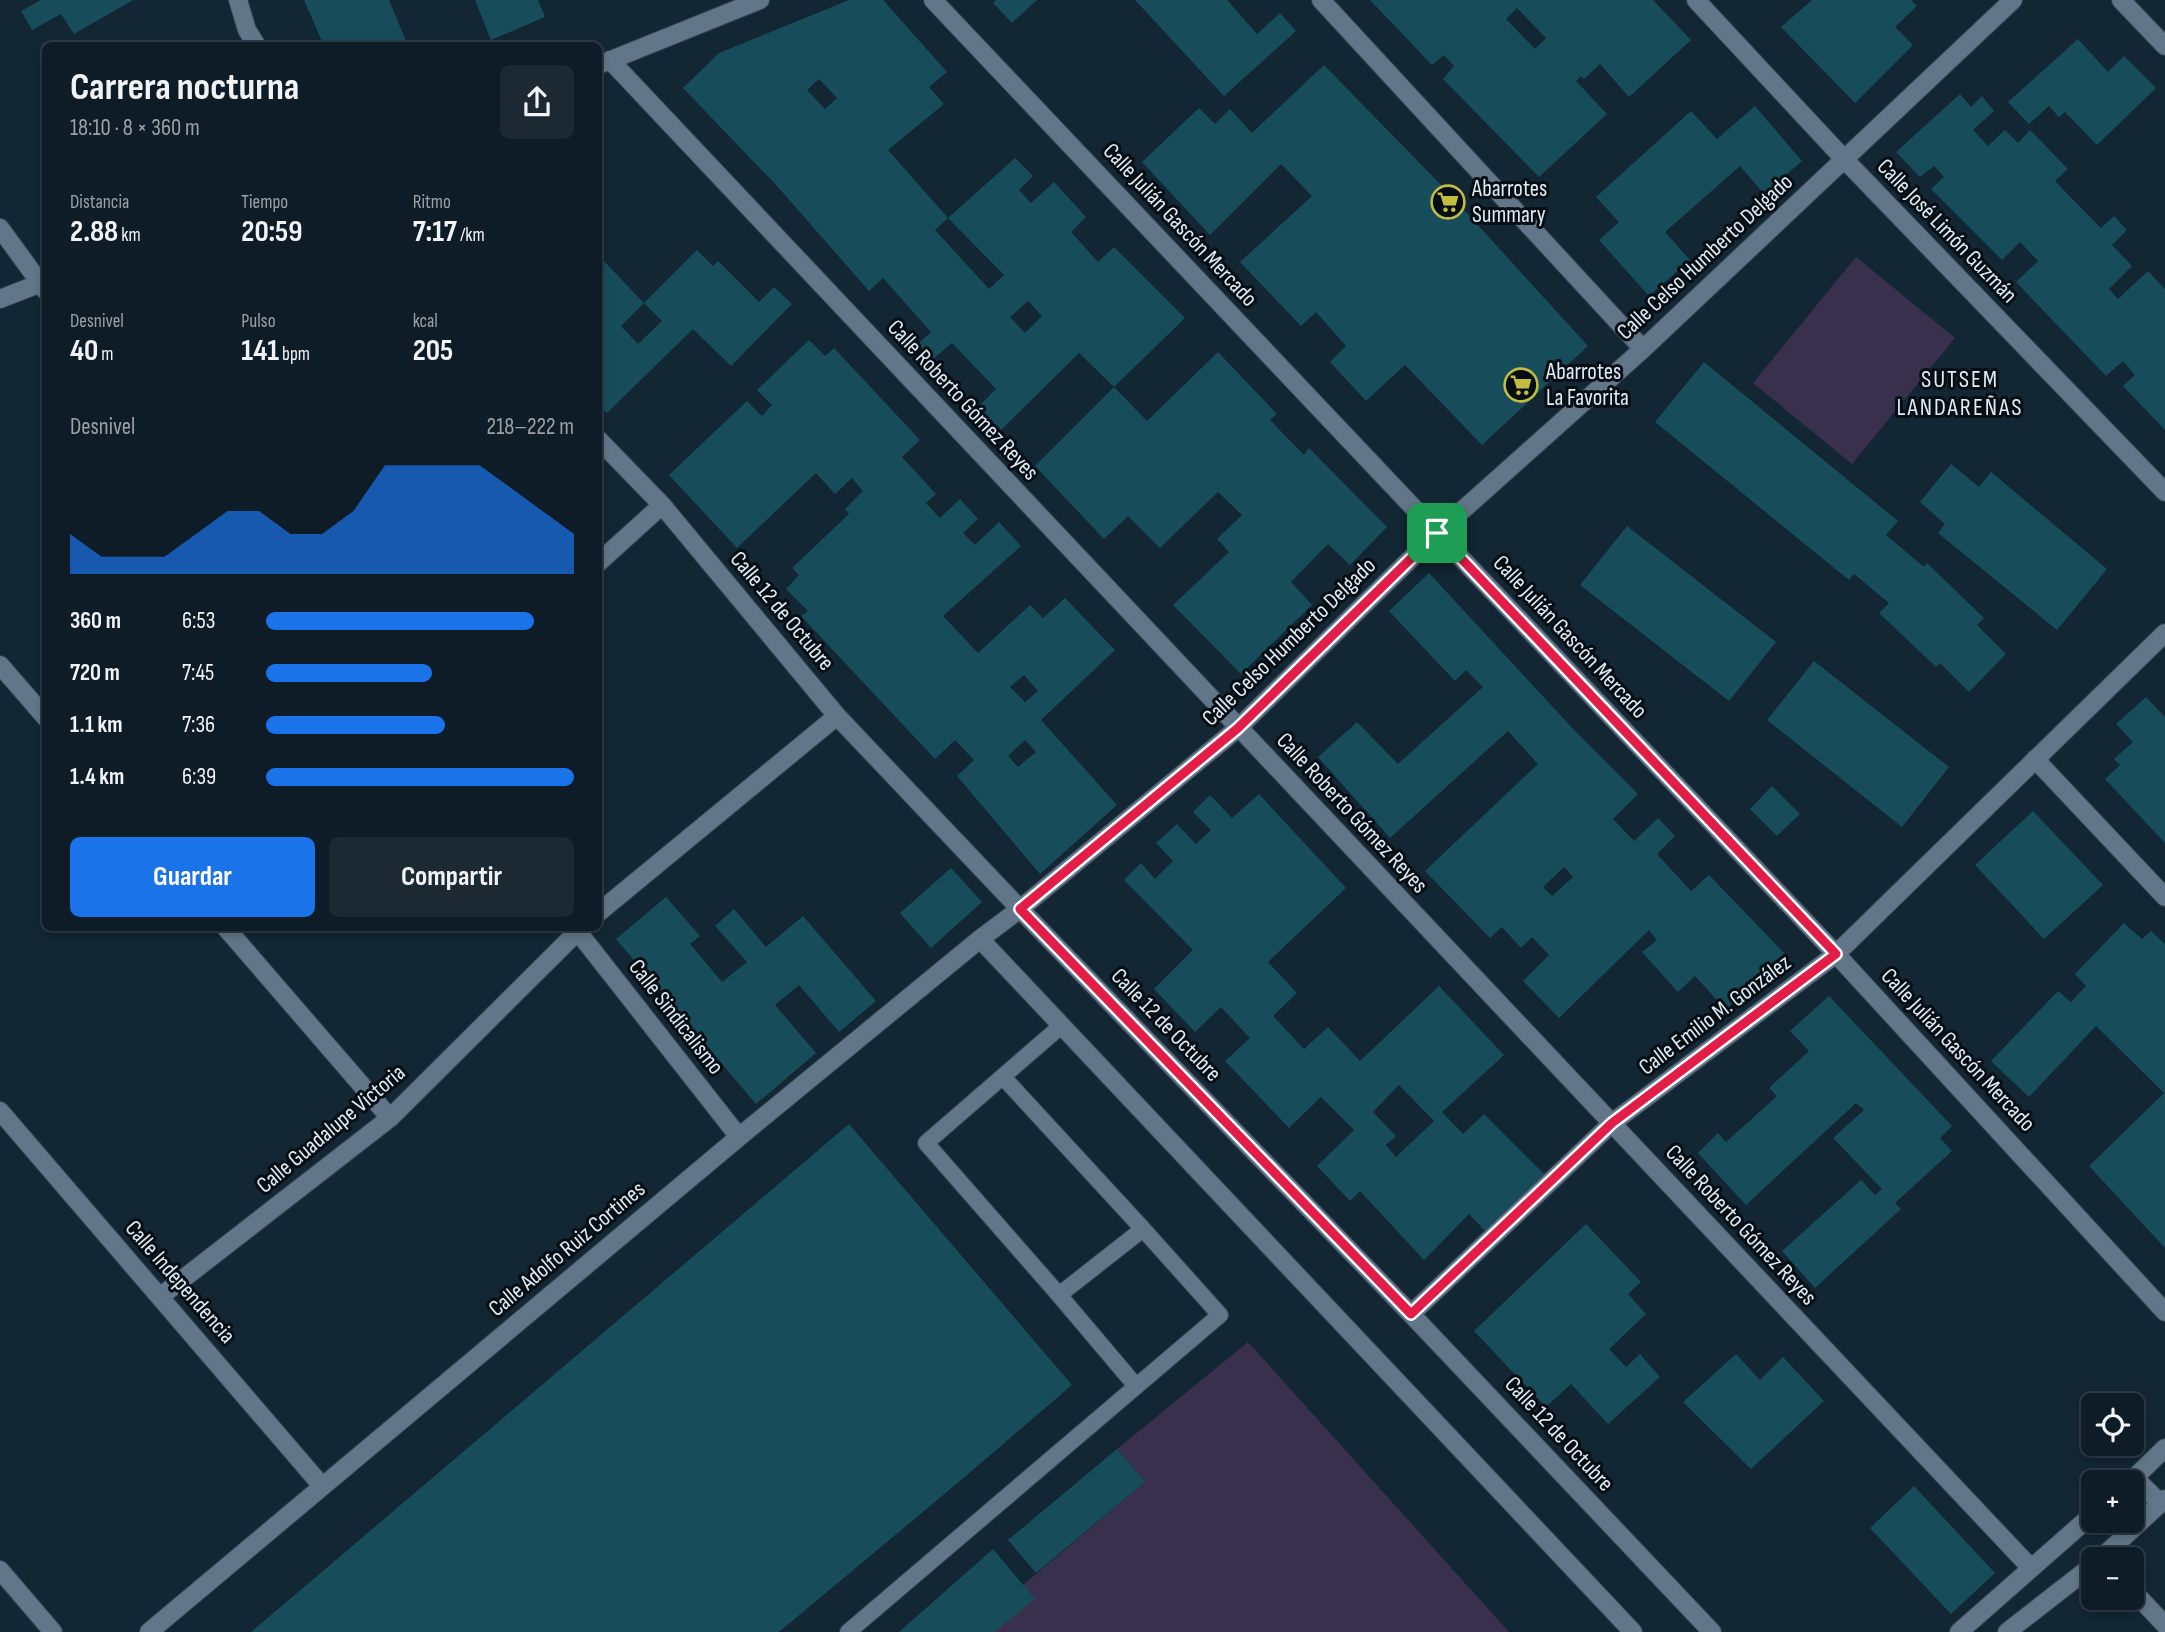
<!DOCTYPE html>
<html lang="es">
<meta charset="utf-8">
<style>
:root{--surface:#0e1c27;--page:#1c2933;--text:#f1f3f6;--muted:#9ba1a7;--line:#2e3a44;--accent:#1a73e8}
body{margin:0;font-family:"Sofia Sans Condensed",sans-serif;background:var(--page);color:var(--text);height:100vh;display:flex;flex-direction:column;font-size:26px;white-space:nowrap}
*{box-sizing:border-box;margin:0}
p{font-size:23px;color:var(--muted)}
.icon{flex:none;width:38px;height:38px;fill:none;stroke:currentColor;stroke-width:2;stroke-linecap:round;stroke-linejoin:round}
.map{position:relative;flex:1;overflow:hidden}
.details{position:absolute;left:42px;top:42px;width:560px;height:889px;display:flex;flex-direction:column;background:var(--surface);border-radius:10px;box-shadow:0 4px 10px #0003,0 0 0 2px var(--line)}
.details>*{flex:none}
.controls{position:absolute;left:2081px;top:1393px;display:grid;gap:14px}
.controls a{display:grid;place-items:center;width:63px;height:63px;border-radius:10px;background:var(--surface);box-shadow:0 4px 10px #0003,0 0 0 2px var(--line);font-size:35px}
.pin{position:absolute;display:grid;place-items:center;width:60px;height:60px;color:#fff;margin:-30px;border-radius:14px;box-shadow:0 4px 10px #0006}
.round{display:grid;place-items:center;flex:none;width:74px;height:74px;border-radius:10px;background:var(--page)}
.head{display:flex;align-items:center;justify-content:space-between;height:119px;padding:0 28px}
h1{font-size:38px;font-weight:700;line-height:52px}
.figures{display:grid;grid-template-columns:repeat(3,1fr);gap:10px;height:119px;padding:7px 28px}
.figures div{display:grid;align-content:center}
.figures b{font-size:30px;font-weight:700}
.figures small{font-size:19px;font-weight:400}
.figures p{font-size:19px}
.chart{height:196px;padding:14px 28px}
.chart p{display:flex;justify-content:space-between}
.chart svg{width:100%;height:126px;margin-top:7px;fill:var(--accent);opacity:.7}
.action{display:flex;gap:14px;margin-top:auto;padding:14px 28px}
.action a{flex:1;height:80px;border-radius:10px;background:var(--accent);color:#fff;font-size:28px;font-weight:700;line-height:80px;text-align:center}
.action a+a{background:var(--page);color:var(--text)}
ul{padding:0 28px;list-style:none;font-size:23px}
li{display:grid;grid-template-columns:112px 84px 1fr;align-items:center;height:52px}
li i{height:18px;border-radius:9px;background:var(--accent)}
.map>svg:first-child{display:block}
.green{fill:#39304e}
.building{fill:#174d5a;fill-rule:evenodd}
.lines{fill:none;stroke-linecap:round;stroke-linejoin:round}
.lane-casing{stroke:#364350;stroke-width:18}
.street-casing{stroke:#364350;stroke-width:20}
.lane{stroke:#617688;stroke-width:16}
.street{stroke:#617688;stroke-width:18}
.route-casing{stroke:#fff;stroke-width:14}
.route{stroke:#e11d48;stroke-width:9}
.labels{text-anchor:middle;dominant-baseline:central;stroke-width:6;stroke-linejoin:round;paint-order:stroke}
.poi-label{font-size:23px;fill:#e0ecf6;stroke:#060e14;text-anchor:start}
.street-label{font-size:23px;fill:#e0ecf6;stroke:#060e14}
.neighbourhood-label{font-size:24px;letter-spacing:2px;fill:#e0ecf6;stroke:#060e14}
</style>
<div class="map">
<svg width="2165" height="1632" viewBox="0 0 2165 1632">
<rect width="100%" height="100%" fill="#122634"/>
<path class="green" d="M1856 257 1955 338 1852 464 1753 383Z
M1248 1342 1509 1632H994L1023 1585 1145 1482 1117 1449Z"/>
<path class="building" d="M41 0H133L74 34 61 14 32 30 21 11Z
M304 0H389L408 46H324Z
M475 0H538L545 17 491 40Z
M849 0H883L947 72 929 87 944 104 888 150 948 218 935 230 989 289 1004 275 948 218 1015 158 1033 176 1019 190 1031 203 1054 182 1086 217 1071 232 1098 262 1114 247 1185 318 1114 387 1079 353 1001 430 978 407 996 389 952 343 932 360 918 344 931 332 883 278 869 291 777 186 683 88 719 53ZM819 79 837 98 825 109 807 90ZM1028 301 1042 316 1025 333 1010 317Z
M996 0H1037L1012 23 993 3Z
M1135 0H1227L1257 34 1280 13 1296 31 1224 96Z
M1370 0H1653L1691 40 1629 97 1600 64 1584 79 1581 76 1576 81 1607 114 1539 177 1443 79 1454 66 1444 55 1432 65ZM1517 8 1546 38 1535 49 1506 19Z
M1812 0H1911L1917 6 1895 27 1913 45 1855 103 1781 27Z
M2078 39 2108 72 2124 56 2156 88 2097 145 2065 112 2059 117 2049 106 2029 124 2008 102Z
M1324 65 1446 190 1588 346 1482 445 1405 365 1366 401 1330 362 1346 346 1316 312 1301 326 1240 262 1312 196 1281 164 1210 235 1142 162 1199 108 1215 124 1230 109 1252 133Z
M1960 94 1971 107 1982 96 1994 111 1973 130 1988 146 2005 130 2018 143 2030 130 2068 169 2055 181 2087 214 2101 228 2114 216 2127 230 2112 245 2132 266 2109 289 2118 299 2148 271 2165 289V430L2123 386 2135 375 2123 361 2106 376 2016 282 2038 261 2020 242 2002 260 1931 189 1944 177 1934 166 1920 177 1896 152Z
M1755 106 1802 161 1764 194 1740 166 1665 232 1690 260 1649 296 1599 240 1619 222 1596 197 1691 111 1717 139Z
M697 250 713 266 718 261 759 302 774 287 792 304 731 366 693 329 607 413 598 405V255L644 303 621 326 638 344 662 321 644 303Z
M809 340 825 356 834 348 920 440 902 457 936 494 926 503 940 518 960 499 978 519 963 533 975 545 999 522 1021 546 943 616 978 653 1030 605 1043 618 1065 598 1115 650 1041 720 1117 805 1040 874 957 776 974 760 955 740 935 759 801 616 808 611 786 589 799 575 792 568 849 514 845 509 863 491 852 478 835 494 816 473 737 548 669 475 747 401 762 416 772 405 757 390ZM1024 675 1038 691 1025 702 1010 687ZM1025 740 1036 752 1018 767 1008 756Z
M1218 352 1277 414 1270 420 1304 455 1309 448 1387 527 1350 565 1328 544 1291 582 1312 605 1241 674 1173 605 1229 552 1217 539 1242 515 1218 492 1160 548 1128 516 1104 539 1035 466 1114 387 1147 421Z
M1704 362 1898 521 1886 535 1924 567 1927 563 1984 618 1977 625 2006 654 1969 692 1940 663 1936 667 1879 613 1889 603 1854 574 1849 580 1655 422Z
M1951 464 1979 487 1991 472 2107 569 2057 630 1938 533 1945 524 1920 502Z
M1627 526 1776 642 1729 701 1580 585Z
M1429 573 1574 730 1638 794 1613 819 1634 841 1658 818 1675 836 1657 854 1691 891 1709 875 1786 955 1726 1010 1695 976 1678 992 1642 952 1657 940 1649 930 1559 1018 1523 981 1549 955 1532 937 1521 948 1502 927 1490 938 1425 871 1538 764 1508 731 1390 838 1318 757 1357 722 1398 764 1483 687 1466 670 1455 681 1389 611ZM1564 867 1573 877 1552 896 1543 887Z
M1814 661 1949 767 1902 827 1767 720Z
M2146 697 2165 717V843L2105 779 2120 765 2114 759 2133 742 2116 724Z
M1772 786 1800 814 1777 836 1750 809Z
M1259 794 1346 888 1268 962 1297 993 1273 1016 1304 1049 1328 1027 1360 1061 1439 986 1504 1055 1442 1112 1463 1134 1484 1114 1546 1176 1488 1234 1469 1214 1424 1260 1360 1191 1350 1201 1317 1166 1354 1130 1321 1097 1289 1128 1225 1061 1250 1038 1221 1007 1195 1032 1154 989 1193 950 1124 880 1141 863 1155 879 1173 861 1156 843 1177 824 1196 844 1211 830 1193 812 1210 795 1232 818ZM1399 1085 1434 1121 1396 1157 1386 1145 1396 1136 1373 1112Z
M2033 811 2103 885 2044 939 1975 865Z
M951 868 982 902 931 948 900 913Z
M666 897 700 936 690 944 722 982 747 962 715 926 734 909 766 947 803 916 876 1001 839 1032 799 985 775 1005 816 1053 756 1104 616 939Z
M2124 923 2142 939 2151 931 2165 944V1248L2089 1166 2164 1093 2096 1026 2029 1097 1991 1061 2058 991 2071 1002 2086 986 2075 974Z
M1829 996 1952 1126 1940 1138 1952 1151 1895 1203 1901 1209 1815 1288 1782 1251 1861 1180 1875 1195 1882 1189 1833 1138 1864 1110 1856 1103 1746 1205 1698 1153 1718 1133 1726 1142 1777 1096 1769 1088 1809 1051 1790 1031Z
M849 1124 1072 1385 960 1481 779 1632H251Z
M1586 1224 1641 1282 1628 1294 1646 1314 1609 1349 1626 1367 1640 1354 1660 1377 1608 1424 1571 1384 1546 1407 1474 1331Z
M1736 1354 1760 1380 1783 1357 1824 1401 1751 1469 1683 1402Z
M1117 1449 1145 1482 1036 1573 1008 1540Z
M1914 1486 1995 1573 1951 1614 1870 1528Z
M993 1549 1035 1599 994 1632H899Z"/>
<g class="lines">
<defs>
<path id="lane" d="M1003 1077 1143 1229 1059 1295 926 1143 1061 1026
M1059 1295 1136 1386
M848 1632 1220 1315 1143 1229"/>
<path id="street" d="M238 0 247 30 257 46
M933 0 1836 954 2165 1312
M1321 0 1643 349
M1696 0 1845 160 2165 492
M2121 0 2165 46
M610 60 2030 1567
M601 64 760 0
M0 228 46 291
M0 299 46 281
M598 439 662 505 837 716 1020 909 1411 1314 1712 1632
M598 563 662 505
M0 665 46 718
M2035 759 2165 897
M598 913 837 716
M226 928 390 1118
M575 928 739 1137
M980 939 1633 1632
M0 1111 322 1486
M161 1296 390 1118 581 928
M1411 1314 1612 1123 1836 954 2165 633
M2135 1478 2160 1503
M2130 1482 2165 1448
M2100 1559 2165 1499
M0 1570 53 1632
M2132 1590 2165 1625
M149 1632 739 1137 980 939 1020 909 1238 728 1437 533 1643 349 2013 0
M1959 1632 2093 1514
M2007 1632 2093 1565"/>
</defs>
<use href="#lane" class="lane-casing"/>
<use href="#street" class="street-casing"/>
<use href="#lane" class="lane"/>
<use href="#street" class="street"/>
</g>
<g class="lines">
<defs>
<path id="route" d="M1437 533 1836 954 1612 1123 1411 1314 1020 909 1238 728Z"/>
</defs>
<use href="#route" class="route-casing"/>
<use href="#route" class="route"/>
</g>
<defs>
<symbol id="supermarket-ring" viewBox="-11 -11 22 22"><circle r="9.5" fill="#060e14" stroke="#c2bd3f" stroke-width="1.5"/><path d="M-6-5.5h2.5l.6 2H6L4.5 2H-2.5L-4.4-4H-6ZM-1.5 3.2a1.3 1.3 0 1 0 .1 0ZM3 3.2a1.3 1.3 0 1 0 .1 0Z" fill="#c2bd3f"/></symbol>
</defs>
<g fill-rule="evenodd">
<use href="#supermarket-ring" x="1429" y="183" width="38" height="38"/>
<use href="#supermarket-ring" x="1502" y="366" width="38" height="38"/>
</g>
<g class="labels">
<g class="poi-label">
<text x="1472" y="189">Abarrotes<tspan x="1472" dy="26">Summary</tspan></text>
<text x="1546" y="372">Abarrotes<tspan x="1546" dy="26">La Favorita</tspan></text>
</g>
<g class="street-label">
<text transform="translate(1180 225) rotate(47)">Calle Julián Gascón Mercado</text>
<text transform="translate(1947 231) rotate(46)">Calle José Limón Guzmán</text>
<text transform="translate(1705 257) rotate(-43)">Calle Celso Humberto Delgado</text>
<text transform="translate(963 400) rotate(47)">Calle Roberto Gómez Reyes</text>
<text transform="translate(782 611) rotate(50)">Calle 12 de Octubre</text>
<text transform="translate(1570 637) rotate(47)">Calle Julián Gascón Mercado</text>
<text transform="translate(1289 642) rotate(-44)">Calle Celso Humberto Delgado</text>
<text transform="translate(1352 813) rotate(47)">Calle Roberto Gómez Reyes</text>
<text transform="translate(1715 1015) rotate(-37)">Calle Emilio M. González</text>
<text transform="translate(676 1017) rotate(52)">Calle Sindicalismo</text>
<text transform="translate(1166 1025) rotate(46)">Calle 12 de Octubre</text>
<text transform="translate(1958 1050) rotate(47)">Calle Julián Gascón Mercado</text>
<text transform="translate(331 1129) rotate(-40)">Calle Guadalupe Victoria</text>
<text transform="translate(1741 1225) rotate(47)">Calle Roberto Gómez Reyes</text>
<text transform="translate(567 1249) rotate(-40)">Calle Adolfo Ruiz Cortines</text>
<text transform="translate(180 1282) rotate(49)">Calle Independencia</text>
<text transform="translate(1559 1434) rotate(47)">Calle 12 de Octubre</text>
</g>
<g class="neighbourhood-label">
<text x="1960" y="379">SUTSEM<tspan x="1960" dy="28">LANDAREÑAS</tspan></text>
</g>
</g>
</svg>
<div class="controls">
<a><svg class="icon" aria-label="locate" viewBox="0 0 24 24"><circle cx="12" cy="12" r="6"/><path d="M12 2v4M12 18v4M2 12h4M18 12h4"/></svg></a>
<a>+</a>
<a>−</a>
</div>
<div class="pin" style="left:1437px;top:533px;background:#1e9e55"><svg class="icon" aria-label="arrive" viewBox="0 0 24 24"><path d="M6 21V4h12l-3 4 3 4H6"/></svg></div>
<section class="details">
<div class="head"><div><h1>Carrera nocturna</h1><p>18:10 · 8 × 360 m</p></div><a class="round"><svg class="icon" aria-label="share" viewBox="0 0 24 24"><path d="M12 15V3M7 8l5-5 5 5M5 13v7h14v-7"/></svg></a></div>
<div class="figures">
<div><p>Distancia</p><b>2.88<small> km</small></b></div>
<div><p>Tiempo</p><b>20:59</b></div>
<div><p>Ritmo</p><b>7:17<small> /km</small></b></div>
</div>
<div class="figures">
<div><p>Desnivel</p><b>40<small> m</small></b></div>
<div><p>Pulso</p><b>141<small> bpm</small></b></div>
<div><p>kcal</p><b>205</b></div>
</div>
<div class="chart"><p><span>Desnivel</span>218–222 m</p>
<svg viewBox="0 0 160 44" preserveAspectRatio="none"><path d="M0 44V30L10 38L20 38L30 38L40 30L50 22L60 22L70 30L80 30L90 22L100 6L110 6L120 6L130 6L140 14L150 22L160 30V44z"/></svg>
</div>
<ul>
<li><b>360 m</b>6:53<i style="width:87%"></i></li>
<li><b>720 m</b>7:45<i style="width:54%"></i></li>
<li><b>1.1 km</b>7:36<i style="width:58%"></i></li>
<li><b>1.4 km</b>6:39<i style="width:100%"></i></li>
</ul>
<div class="action"><a>Guardar</a><a>Compartir</a></div>
</section>
</div>
